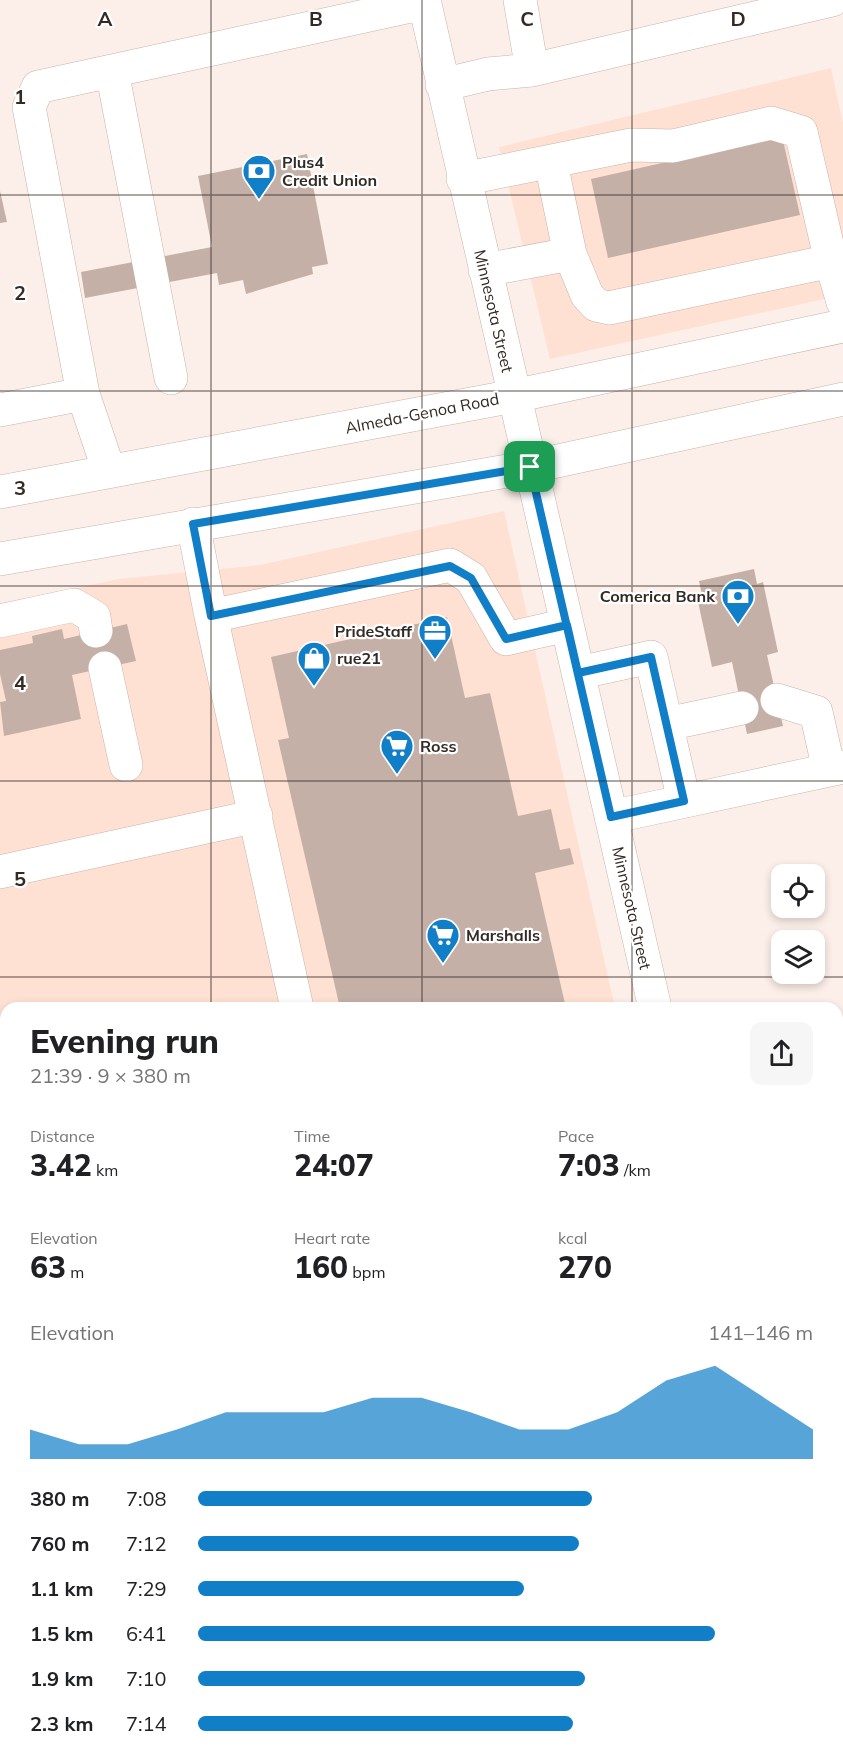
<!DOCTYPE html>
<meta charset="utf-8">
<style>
:root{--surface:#fff;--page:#f6f6f6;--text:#202124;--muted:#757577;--accent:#117ec8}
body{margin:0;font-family:Mulish,sans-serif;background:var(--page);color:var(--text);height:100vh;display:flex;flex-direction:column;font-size:22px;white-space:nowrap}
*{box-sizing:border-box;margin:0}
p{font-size:20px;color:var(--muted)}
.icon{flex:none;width:33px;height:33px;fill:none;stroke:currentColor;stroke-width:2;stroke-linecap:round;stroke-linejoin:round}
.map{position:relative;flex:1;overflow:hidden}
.drawer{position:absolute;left:0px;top:1002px;width:843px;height:756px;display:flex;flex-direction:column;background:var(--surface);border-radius:18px 18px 0 0;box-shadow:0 3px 9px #0003}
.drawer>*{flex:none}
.tools{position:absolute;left:771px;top:864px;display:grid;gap:12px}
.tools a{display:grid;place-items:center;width:54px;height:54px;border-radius:12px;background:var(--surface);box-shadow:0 3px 9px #0003;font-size:30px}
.pin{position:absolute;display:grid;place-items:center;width:51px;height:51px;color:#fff;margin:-26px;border-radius:12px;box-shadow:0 3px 9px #0006}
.round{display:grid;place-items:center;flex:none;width:63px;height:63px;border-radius:12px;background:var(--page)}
.summary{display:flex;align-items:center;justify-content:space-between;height:102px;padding:0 30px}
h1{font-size:33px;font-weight:800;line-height:45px}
.figures{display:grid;grid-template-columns:repeat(3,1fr);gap:9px;height:102px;padding:6px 30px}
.figures div{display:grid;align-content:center}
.figures b{font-size:30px;font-weight:800}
.figures small{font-size:16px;font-weight:400}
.figures p{font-size:16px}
.chart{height:168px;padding:12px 30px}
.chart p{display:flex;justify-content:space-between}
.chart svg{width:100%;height:108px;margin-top:6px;fill:var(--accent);opacity:.7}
ul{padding:0 30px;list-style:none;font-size:20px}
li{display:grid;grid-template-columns:96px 72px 1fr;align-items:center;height:45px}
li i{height:15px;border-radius:8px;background:var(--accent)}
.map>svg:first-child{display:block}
.built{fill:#ffe1d3}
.building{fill:#c5b0a7}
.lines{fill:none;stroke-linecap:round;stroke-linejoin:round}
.minor-casing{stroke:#c8b3a9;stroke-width:34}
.major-casing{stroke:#c8b3a9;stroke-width:34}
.minor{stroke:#fff;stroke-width:33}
.major{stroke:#fff;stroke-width:33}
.route-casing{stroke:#fff;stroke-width:12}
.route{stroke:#117ec8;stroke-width:8}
.grid{fill:none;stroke:#332a26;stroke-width:1.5;stroke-opacity:0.55}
.labels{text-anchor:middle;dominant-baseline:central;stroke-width:4.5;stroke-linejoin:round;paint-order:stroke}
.poi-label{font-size:16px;font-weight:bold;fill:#332a26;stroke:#fff;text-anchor:start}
.street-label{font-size:16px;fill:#332a26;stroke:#fff}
.grid-label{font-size:20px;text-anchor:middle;font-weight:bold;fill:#332a26;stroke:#fff;stroke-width:4.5;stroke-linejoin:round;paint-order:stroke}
</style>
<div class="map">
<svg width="843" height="1758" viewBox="0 0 843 1758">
<rect width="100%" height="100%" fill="#fcefe9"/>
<path class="built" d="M831 68 843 123V295L550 359 499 147Z
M504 511 615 1008H6V1463L0 1464V605L118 579 260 565Z
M843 1328V1585L837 1558V1329Z"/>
<path class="building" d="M782 136 800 215 608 258 591 179Z
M307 154 328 264 312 267 313 274 246 294 243 280 219 285 217 273 85 298 81 272 212 247 198 176Z
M0 191 7 222 0 223Z
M754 569 757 584 763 582 778 652 767 655 783 726 747 734 732 662 712 667 697 597 702 595 699 581Z
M447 617 465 698 490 693 518 816 551 809 560 850 570 848 574 864 535 873 566 1008H340L278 740 289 738 271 657Z
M127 624 136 661 72 675 81 719 4 736 0 702 6 701 0 674V650L33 643 32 636 62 629 64 639Z
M140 1752H670L671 1758H141Z"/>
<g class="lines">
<defs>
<path id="minor" d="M424 0 655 1008
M520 0 532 70
M112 71 171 378
M442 85 488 74 532 70 832 0
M463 179 631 145 673 146 771 123 801 132 831 261 843 302
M570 254 587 295 596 305 609 308 831 261
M485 270 570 254 551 163
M0 410 83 394
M109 471 83 394 29 107 38 87 425 3
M193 524 211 616 450 565 471 578 506 639 567 625
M211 616 297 1008
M0 621 74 605 94 617 96 631
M105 668 126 765
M578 673 651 657 684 801
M777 700 816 712 829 770
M667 724 742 708
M611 817 843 767
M0 872 256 816
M0 1119 6 1117
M0 1290 6 1318
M837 1376 843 1375
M0 1427 6 1426
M0 1567 6 1566
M100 1752 101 1758
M706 1752 707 1758
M822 1752 823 1758"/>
<path id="major" d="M0 492 514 396 843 326
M0 559 530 467 843 399"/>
</defs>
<use href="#minor" class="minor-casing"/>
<use href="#major" class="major-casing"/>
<use href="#minor" class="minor"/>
<use href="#major" class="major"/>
</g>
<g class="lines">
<defs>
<path id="route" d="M530 467 193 524 211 616 450 566 471 578 506 639 567 625 578 673 651 657 684 801 611 817 530 467"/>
</defs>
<use href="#route" class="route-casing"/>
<use href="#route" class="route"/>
</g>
<path class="grid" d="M211 0V1008M422 0V1008M632 0V1008M0 195H843M0 391H843M0 586H843M0 781H843M0 977H843M0 1172H6M837 1172H843M0 1367H6M837 1367H843M0 1563H6M837 1563H843M211 1752V1758M422 1752V1758M632 1752V1758"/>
<defs>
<symbol id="bank-pin" viewBox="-11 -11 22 30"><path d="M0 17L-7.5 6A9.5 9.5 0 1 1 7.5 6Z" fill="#117ec8" stroke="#fff"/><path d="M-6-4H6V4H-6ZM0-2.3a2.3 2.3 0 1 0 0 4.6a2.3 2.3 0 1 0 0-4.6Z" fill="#fff"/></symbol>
<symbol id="office-pin" viewBox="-11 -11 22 30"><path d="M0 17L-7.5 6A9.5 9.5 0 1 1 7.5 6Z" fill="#117ec8" stroke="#fff"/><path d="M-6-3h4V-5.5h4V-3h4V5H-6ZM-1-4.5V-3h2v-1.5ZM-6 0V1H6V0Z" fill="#fff"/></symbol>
<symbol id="shop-pin" viewBox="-11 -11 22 30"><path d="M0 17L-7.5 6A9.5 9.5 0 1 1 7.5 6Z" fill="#117ec8" stroke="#fff"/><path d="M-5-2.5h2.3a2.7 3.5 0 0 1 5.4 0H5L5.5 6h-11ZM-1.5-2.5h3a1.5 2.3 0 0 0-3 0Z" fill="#fff"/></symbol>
<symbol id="supermarket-pin" viewBox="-11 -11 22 30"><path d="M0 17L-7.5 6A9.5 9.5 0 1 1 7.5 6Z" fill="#117ec8" stroke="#fff"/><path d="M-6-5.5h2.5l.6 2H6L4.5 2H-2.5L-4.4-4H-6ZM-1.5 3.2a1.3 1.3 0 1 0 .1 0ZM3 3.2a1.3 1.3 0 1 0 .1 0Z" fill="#fff"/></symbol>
</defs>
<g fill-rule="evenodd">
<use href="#bank-pin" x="240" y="152" width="38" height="52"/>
<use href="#bank-pin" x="719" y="577" width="38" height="52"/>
<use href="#office-pin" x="416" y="612" width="38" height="52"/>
<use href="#shop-pin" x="295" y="639" width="38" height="52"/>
<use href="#supermarket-pin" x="378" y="727" width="38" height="52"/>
<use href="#supermarket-pin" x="424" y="916" width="38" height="52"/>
</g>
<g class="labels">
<g class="poi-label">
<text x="282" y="162">Plus4<tspan x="282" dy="18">Credit Union</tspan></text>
<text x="715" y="596" text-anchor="end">Comerica Bank</text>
<text x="412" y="631" text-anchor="end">PrideStaff</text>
<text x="337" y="658">rue21</text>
<text x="420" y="746">Ross</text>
<text x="466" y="935">Marshalls</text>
</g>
<g class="street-label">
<text transform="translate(494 311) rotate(77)">Minnesota Street</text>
<text transform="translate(422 413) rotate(-11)">Almeda-Genoa Road</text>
<text transform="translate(632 908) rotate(77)">Minnesota Street</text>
</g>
</g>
<g class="grid-label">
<text x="105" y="26">A</text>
<text x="316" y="26">B</text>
<text x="527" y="26">C</text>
<text x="738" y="26">D</text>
<text x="20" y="104">1</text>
<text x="20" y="300">2</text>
<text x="20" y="495">3</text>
<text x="20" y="690">4</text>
<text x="20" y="886">5</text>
</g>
</svg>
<div class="tools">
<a><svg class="icon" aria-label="locate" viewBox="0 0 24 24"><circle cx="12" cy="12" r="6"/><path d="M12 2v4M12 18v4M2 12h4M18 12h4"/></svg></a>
<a><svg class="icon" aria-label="layers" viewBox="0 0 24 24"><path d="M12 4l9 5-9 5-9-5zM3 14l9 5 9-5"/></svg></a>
</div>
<div class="pin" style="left:530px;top:467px;background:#1e9e55"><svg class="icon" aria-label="arrive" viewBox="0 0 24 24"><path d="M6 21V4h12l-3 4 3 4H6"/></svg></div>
<section class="drawer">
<div class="summary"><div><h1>Evening run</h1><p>21:39 · 9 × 380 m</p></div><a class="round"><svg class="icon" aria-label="share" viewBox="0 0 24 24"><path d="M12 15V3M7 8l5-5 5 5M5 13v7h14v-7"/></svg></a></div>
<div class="figures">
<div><p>Distance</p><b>3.42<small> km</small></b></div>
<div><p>Time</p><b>24:07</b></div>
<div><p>Pace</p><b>7:03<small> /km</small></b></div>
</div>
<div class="figures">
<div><p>Elevation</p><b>63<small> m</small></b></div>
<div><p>Heart rate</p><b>160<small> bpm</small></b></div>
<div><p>kcal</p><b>270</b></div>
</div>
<div class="chart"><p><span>Elevation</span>141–146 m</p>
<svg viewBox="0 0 160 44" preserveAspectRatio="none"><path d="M0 44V32L10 38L20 38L30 32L40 25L50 25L60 25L70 19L80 19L90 25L100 32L110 32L120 25L130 12L140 6L150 19L160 32V44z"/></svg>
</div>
<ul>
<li><b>380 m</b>7:08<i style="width:64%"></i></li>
<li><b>760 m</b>7:12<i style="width:62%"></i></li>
<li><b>1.1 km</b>7:29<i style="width:53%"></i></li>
<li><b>1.5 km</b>6:41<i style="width:84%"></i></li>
<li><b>1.9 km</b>7:10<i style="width:63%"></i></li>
<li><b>2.3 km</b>7:14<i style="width:61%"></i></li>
</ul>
</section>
</div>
